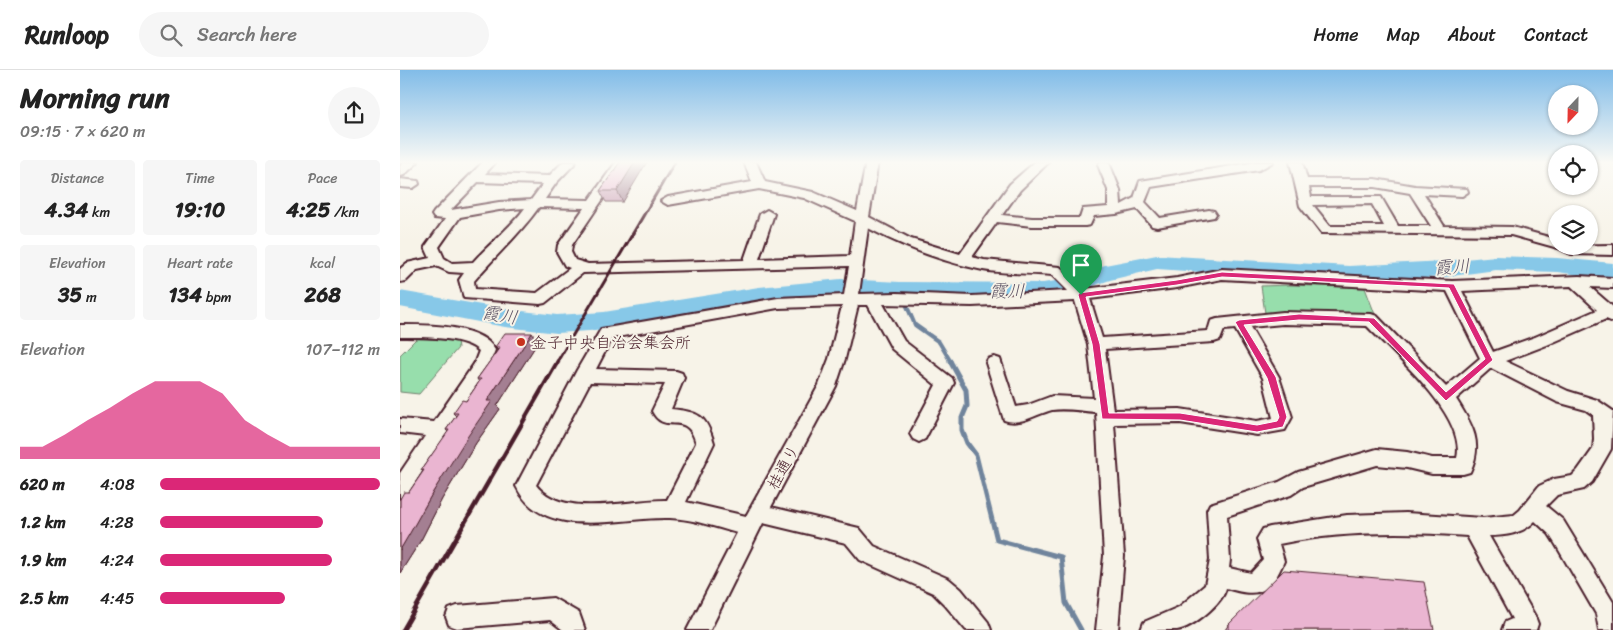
<!DOCTYPE html>
<meta charset="utf-8">
<style>
:root{--surface:#fff;--page:#f6f6f6;--text:#222;--muted:#767676;--line:#e0e0e0;--accent:#db2777}
body{margin:0;font-family:Sriracha,"Klee One",sans-serif;background:var(--page);color:var(--text);height:100vh;display:flex;flex-direction:column;font-size:19px;white-space:nowrap}
*{box-sizing:border-box;margin:0}
p{font-size:16px;color:var(--muted)}
.icon{flex:none;width:28px;height:28px;fill:none;stroke:currentColor;stroke-width:2;stroke-linecap:round;stroke-linejoin:round}
.map{position:relative;flex:1;overflow:hidden}
.sheet{display:flex;flex-direction:column;background:var(--surface);width:400px}
.sheet>*{flex:none}
.needle{width:32px;rotate:202deg}
.fabs{position:absolute;left:1148px;top:15px;display:grid;gap:10px}
.fabs a{display:grid;place-items:center;width:50px;height:50px;border-radius:50%;background:var(--surface);box-shadow:0 1px 4px #0004;font-size:25px}
.pin{position:absolute;display:grid;place-items:center;width:42px;height:42px;color:#fff;margin:-51px -21px;border-radius:50% 50% 50% 0;rotate:-45deg;box-shadow:0 0 5px #0007}
.pin .icon{rotate:45deg}
.round{display:grid;place-items:center;flex:none;width:52px;height:52px;border-radius:26px;background:var(--page)}
.overview{display:flex;align-items:center;justify-content:space-between;height:85px;padding:0 20px}
h1{font-size:28px;font-weight:700;line-height:38px}
.stats{display:grid;grid-template-columns:repeat(3,1fr);gap:8px;height:85px;padding:5px 20px}
.stats div{display:grid;align-content:center;border-radius:5px;background:var(--page);text-align:center}
.stats b{font-size:21px;font-weight:700}
.stats small{font-size:14px;font-weight:400}
.stats p{font-size:14px}
.chart{height:140px;padding:10px 20px}
.chart p{display:flex;justify-content:space-between}
.chart svg{width:100%;height:90px;margin-top:5px;fill:var(--accent);opacity:.7}
ul{padding:0 20px;list-style:none;font-size:16px}
li{display:grid;grid-template-columns:80px 60px 1fr;align-items:center;height:38px}
li i{height:12px;border-radius:6px;background:var(--accent)}
header{display:flex;align-items:center;gap:30px;box-sizing:border-box;height:70px;padding:0 25px;background:var(--surface);border-bottom:1px solid var(--line)}
header strong{font-size:24px}
nav{display:flex;gap:28px;margin-inline-start:auto;font-size:18px}
.search{width:350px;height:45px;background:var(--page);display:flex;align-items:center;gap:12px;box-sizing:border-box;padding:0 18px;border-radius:28px;color:var(--muted);font-size:19px}
main{display:flex;flex:1;min-height:0}
.map>svg:first-child{display:block}
.green{fill:#97deac;stroke:#707e6c}
.lines{fill:none;stroke-linecap:round;stroke-linejoin:round}
.stream-far1{stroke:#6f849c;stroke-width:4}
.stream{stroke:#6f849c;stroke-width:5}
.river{fill:#87c8e8;fill-rule:evenodd}
.minor-casing{stroke:#4a1f2b;stroke-width:4}
.minor{fill:#f7f3e8;fill-rule:evenodd}
.rail-far1{stroke:#4a1f2b;stroke-width:3}
.rail{stroke:#4a1f2b;stroke-width:4.5}
.wall{fill:#c99cb4;stroke:#4a1f2b}
.shaded-wall{fill:#a47f92;stroke:#4a1f2b}
.building{fill:#eab5d1;stroke:#4a1f2b}
.route{fill:#db2777;stroke:#fff;fill-rule:evenodd}
.poi-dot{fill:#c8321e;stroke:#f7f3e8;stroke-width:2}
.labels{text-anchor:middle;dominant-baseline:central;stroke-width:4;stroke-linejoin:round;paint-order:stroke}
.poi-label{font-size:16px;fill:#4a1f2b;stroke:#f7f3e8;text-anchor:start}
.street-label{font-size:16px;fill:#4a1f2b;stroke:#f7f3e8}
.water-label{font-size:18px;font-style:italic;fill:#5c5264;stroke:#f7f3e8}
</style>
<header>
<strong>Runloop</strong>
<div class="search"><svg class="icon" aria-label="search" viewBox="0 0 24 24"><circle cx="10" cy="10" r="6"/><path d="M15 15l6 6"/></svg>Search here</div>
<nav><a>Home</a><a>Map</a><a>About</a><a>Contact</a></nav>
</header>
<main>
<section class="sheet">
<div class="overview"><div><h1>Morning run</h1><p>09:15 · 7 × 620 m</p></div><a class="round"><svg class="icon" aria-label="share" viewBox="0 0 24 24"><path d="M12 15V3M7 8l5-5 5 5M5 13v7h14v-7"/></svg></a></div>
<div class="stats">
<div><p>Distance</p><b>4.34<small> km</small></b></div>
<div><p>Time</p><b>19:10</b></div>
<div><p>Pace</p><b>4:25<small> /km</small></b></div>
</div>
<div class="stats">
<div><p>Elevation</p><b>35<small> m</small></b></div>
<div><p>Heart rate</p><b>134<small> bpm</small></b></div>
<div><p>kcal</p><b>268</b></div>
</div>
<div class="chart"><p><span>Elevation</span>107–112 m</p>
<svg viewBox="0 0 160 44" preserveAspectRatio="none"><path d="M0 44V38L10 38L20 32L30 25L40 19L50 12L60 6L70 6L80 6L90 12L100 25L110 32L120 38L130 38L140 38L150 38L160 38V44z"/></svg>
</div>
<ul>
<li><b>620 m</b>4:08<i style="width:100%"></i></li>
<li><b>1.2 km</b>4:28<i style="width:74%"></i></li>
<li><b>1.9 km</b>4:24<i style="width:78%"></i></li>
<li><b>2.5 km</b>4:45<i style="width:57%"></i></li>
</ul>
</section>
<div class="map">
<svg width="1213" height="560" viewBox="0 0 1213 560">
<rect width="100%" height="100%" fill="#f7f3e8"/>
<filter id="ink" filterUnits="userSpaceOnUse"><feTurbulence type="fractalNoise" baseFrequency=".02" numOctaves="2"/><feDisplacementMap in="SourceGraphic" scale="10" xChannelSelector="R" yChannelSelector="G"/><feConvolveMatrix kernelMatrix="1 2 1 2 8 2 1 2 1" color-interpolation-filters="sRGB"/></filter>
<g filter="url(#ink)">
<path class="green" d="M890 215 965 218 976 247C939 241 902 241 865 243L861 216Z
M17 268 57 271 58 278 19 324 0 322V285Z"/>
<g class="lines">
<path class="stream-far1" d="M500 220 515 255 539 272 551 292"/>
<path class="stream" d="M550 291 566 320 567 336 562 348V360L567 373 576 385 597 470 661 487 666 533 681 560"/>
<path class="river" d="M757 185 949 196 1044 191 1096 186 1157 188 1213 193V209L1157 202 1096 200 1044 207 949 212 757 199 710 210 665 226 643 229 500 228 441 225 359 233 204 260 157 263 105 257 0 237V221L105 239 157 245 204 242 359 217 441 209 500 212 643 213 662 210 705 195Z"/>
<defs>
<path id="minor" d="M4 92H18L4 105 0 106V96Z
M83 92H96L85 104 149 106 163 92H176L156 113 145 129 189 130 216 92H228L172 175 171 182 175 190 188 194 344 190 360 144 367 140 374 144 359 189 450 186 455 151 404 128 359 119 268 135 261 131 268 127 352 112 344 92H356L365 112 413 122 457 141 466 92H478L469 147 511 169 560 184 610 114 635 92H649L620 120 602 145 632 148H680L683 139 708 137V120L698 95 700 92H708L710 95 720 120 721 135 734 128 740 111 857 92H873L859 100 751 117 745 132 760 148 809 140 814 141 816 144 814 147 757 157 752 156 737 139 716 144 694 146 690 155 685 156H632L597 152 572 187 584 190 660 197 684 219 777 208 822 199 1052 211 1179 206 1213 208V218L1190 217 1213 237V252L1206 249 1147 275 1105 291 1168 321 1197 330 1213 341 1211 379 1192 412 1184 419 1157 425 1146 436 1163 450 1213 532V560H1199L1196 544 1156 475 1149 464 1135 451C1124 463 1105 466 1089 466L1135 546 1138 554 1136 560H1102L1105 552 1112 549 1067 466C1004 461 941 461 879 474L884 491C870 524 859 528 826 518 823 533 792 558 777 560 765 560 752 560 741 560L744 552 779 537 805 515 810 490 807 440 810 434 879 412 898 402 977 379 1007 382 1032 388H1057C1067 346 995 285 967 256L883 254 850 257 879 307 892 347 885 360 857 365 780 353 714 354 724 486 718 560H696L704 486 696 342C682 341 665 338 652 340 636 344 621 356 604 350L586 293 588 289 594 287 600 289 616 337 628 335 652 326 694 328 688 274 675 231 572 236 483 234 504 271 552 308 554 313 525 369 519 372 513 369 510 364 536 315 492 279 468 235H458L445 289 436 316 371 437 459 458 474 476 549 509 561 519 588 552 591 560H566L545 535 533 523 460 490 446 473 363 453 310 560H287L337 463C316 457 293 449 270 448 221 446 143 473 116 416L177 300 201 259 378 228 444 225 449 196 183 203 145 233 140 234 64 228 59 210 64 203 49 202 36 196 17 200 6 211 0 212V199L7 193 30 188 25 177 45 149 34 148 32 145 34 142ZM78 112 143 114 131 130 99 132 51 140ZM139 137 184 138 158 175 157 182 165 196 170 198 137 223 75 219 74 211C95 186 120 164 139 137ZM125 138C110 158 90 173 73 192L52 193 44 188 39 177 60 147 99 140ZM468 158C504 177 543 192 583 200 605 204 629 203 652 205L668 221 572 226 497 223 459 224ZM822 209 1047 221 1080 288 1046 317 977 246 971 244 883 242 817 249 811 251 808 261 702 268 690 229 777 218ZM1171 216 1197 240 1135 267 1093 282 1062 221ZM442 236 429 289 419 315 346 446 286 432 314 373C306 345 299 342 271 339L284 308 282 303 276 301 196 299 212 268 378 238ZM835 259 863 308 873 348 857 351 780 339 713 340 705 279 814 272 820 270 824 260ZM1091 298 1157 332 1186 340 1193 345 1194 369 1193 379 1178 400 1172 406 1154 409 1139 416 1120 440 1114 445 1083 448 1006 443 947 445 870 457 863 459 857 469 863 490 851 503 829 498 830 490 827 446 891 425 903 417 977 395 1007 398 1032 404H1063L1070 402C1084 372 1072 355 1056 329ZM190 312 265 314 252 341C265 367 286 338 296 373L267 430C228 429 164 450 136 415Z
M890 92H902L907 109H975L1015 116 1067 119 1068 122 1062 126 1024 124 1044 156 1112 157 1156 169V176L1213 175V185L1171 184 1158 178 1111 165 921 163 900 136ZM909 117H975L1010 123 1031 156H998L981 127H911ZM972 134 984 156H930L913 135Z
M0 109 18 111 19 114 13 118 0 117Z
M0 255C26 255 81 254 95 280L87 301 7 425 0 428V403L25 366 0 363V349L34 352 74 294 79 281C64 266 20 267 0 267Z
M153 528 179 543 185 560H163L150 550 57 558 49 555 46 547 49 539 57 536Z"/>
</defs>
<use href="#minor" class="minor-casing"/>
<use href="#minor" class="minor"/>
<path class="rail-far1" d="M157 292 275 92"/>
<path class="rail" d="M3 560 158 291"/>
</g>
<path class="wall" d="M220 92 223 132H206L200 121Z
M138 272 97 336 100 339 76 373 42 429 21 470 0 503V429L9 422 23 401 21 400 48 362 46 360 56 346 53 343 66 331 79 312 77 309 98 280 95 277Z
M829 554 1034 560H825Z"/>
<path class="shaded-wall" d="M235 92H247L223 132 217 121Z
M132 263 138 272 97 336 100 339 76 373 42 429 21 470 0 503V480L33 422 87 331Z"/>
<path class="building" d="M220 92H235L217 121H200Z
M105 263H132L87 331H92L68 366 33 422 10 463 0 480V429L4 422H9L24 400H21L49 360H46L58 343H53L62 330 66 331 81 309H77L100 277H95Z
M884 500 1024 512 1034 560H829V554Z"/>
</g>
<linearGradient id="sky" x2="0" y2="1"><stop stop-color="#81bce8"/><stop offset="0.54" stop-color="#fbfaf5"/><stop offset="1" stop-color="#fbfaf5" stop-opacity="0"/></linearGradient>
<rect width="1213" height="171" fill="url(#sky)"/>
<path class="route" d="M822 202 1054 214 1093 290 1046 331 969 252 899 250 844 255 876 307 887 347 883 357 857 362 780 350 702 349 692 274 678 225 679 223 777 210ZM822 207 1049 218 1085 289 1046 322 974 248 899 244 839 250 835 252 867 308 879 347 877 351 857 355 780 343H709L700 274 686 227 777 215Z"/>
<circle class="poi-dot" cx="121" cy="272" r="5"/>
<g class="labels">
<g class="poi-label">
<text x="131" y="272">金子中央自治会集会所</text>
</g>
<g class="street-label">
<text transform="translate(383 397) rotate(-61)">桂通り</text>
</g>
<g class="water-label">
<text transform="translate(1052 197) rotate(-4)">霞川</text>
<text x="607" y="221">霞川</text>
<text transform="translate(100 245) rotate(9)">霞川</text>
</g>
</g>
</svg>
<div class="fabs">
<a><svg class="needle" viewBox="-14 -14 28 28"><path d="M0-13l5 13h-10z" fill="#e53935"/><path d="M0 13l5-13h-10z" fill="#767676"/></svg></a>
<a><svg class="icon" aria-label="locate" viewBox="0 0 24 24"><circle cx="12" cy="12" r="6"/><path d="M12 2v4M12 18v4M2 12h4M18 12h4"/></svg></a>
<a><svg class="icon" aria-label="layers" viewBox="0 0 24 24"><path d="M12 4l9 5-9 5-9-5zM3 14l9 5 9-5"/></svg></a>
</div>
<div class="pin" style="left:681px;top:225px;background:#1e9e55"><svg class="icon" aria-label="arrive" viewBox="0 0 24 24"><path d="M6 21V4h12l-3 4 3 4H6"/></svg></div>
</div>
</main>
